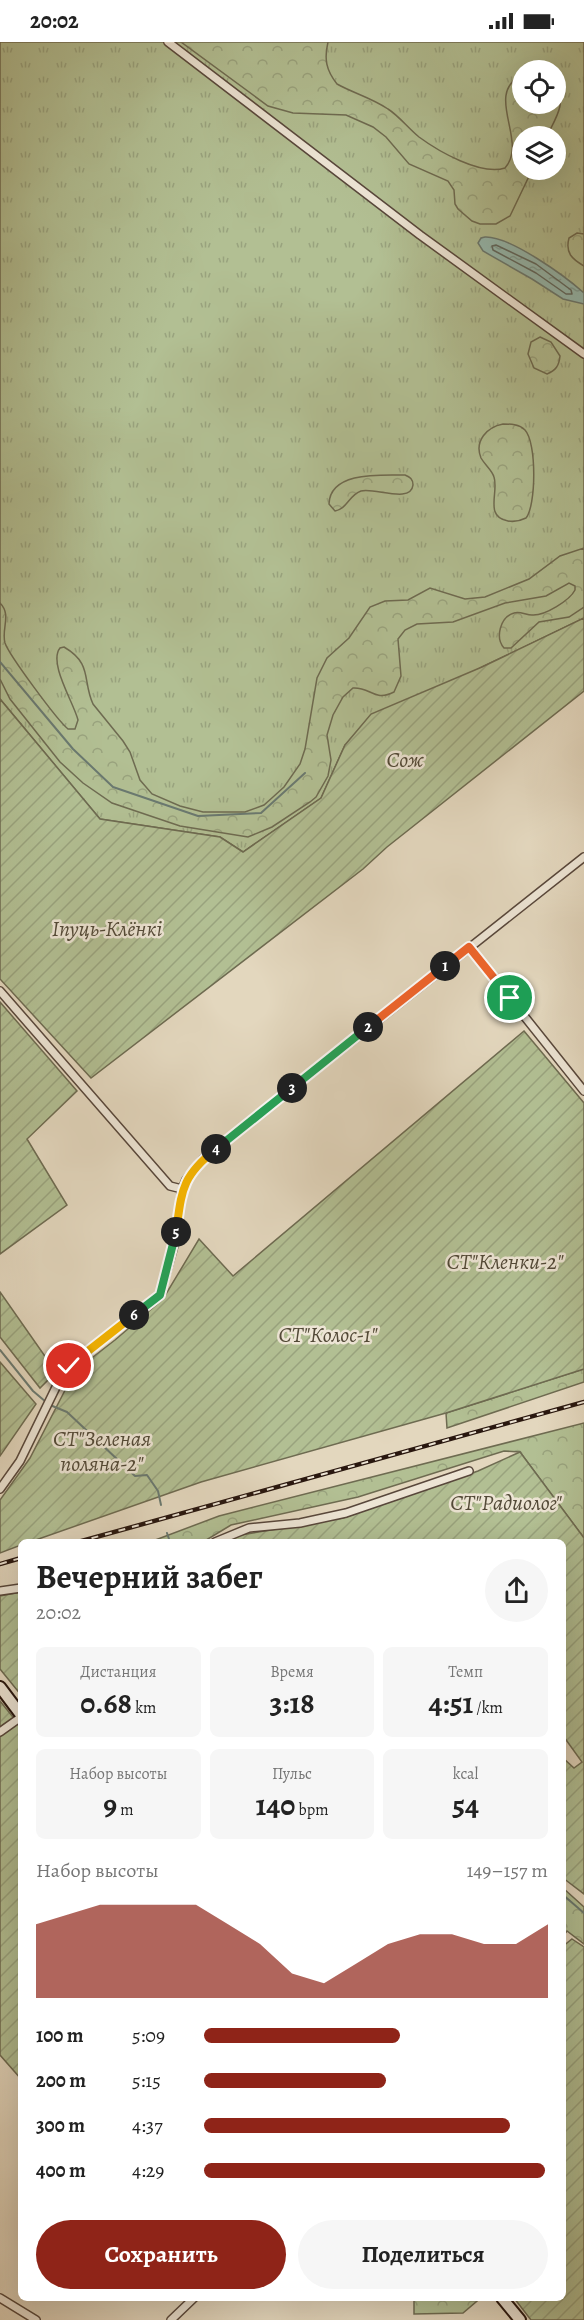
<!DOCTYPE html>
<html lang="ru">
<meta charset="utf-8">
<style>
:root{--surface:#fff;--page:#f6f6f6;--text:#222;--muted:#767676;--accent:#8f2418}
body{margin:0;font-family:Alegreya,serif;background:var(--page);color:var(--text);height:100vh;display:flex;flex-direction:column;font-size:22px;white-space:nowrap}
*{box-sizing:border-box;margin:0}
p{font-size:20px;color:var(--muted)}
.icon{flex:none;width:33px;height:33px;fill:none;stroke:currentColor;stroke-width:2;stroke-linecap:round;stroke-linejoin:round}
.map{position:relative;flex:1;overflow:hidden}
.panel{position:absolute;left:18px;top:1497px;width:548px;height:762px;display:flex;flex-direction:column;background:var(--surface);border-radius:9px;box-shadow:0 6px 24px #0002}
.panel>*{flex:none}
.tools{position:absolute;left:512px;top:18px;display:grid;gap:12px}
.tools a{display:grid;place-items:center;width:54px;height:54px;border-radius:50%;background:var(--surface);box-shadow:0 6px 24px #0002;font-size:30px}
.pin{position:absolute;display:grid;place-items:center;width:51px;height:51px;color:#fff;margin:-26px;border:3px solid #fff;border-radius:50%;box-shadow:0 2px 6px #0007}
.km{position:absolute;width:30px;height:30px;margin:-15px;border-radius:50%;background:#222;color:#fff;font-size:16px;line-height:30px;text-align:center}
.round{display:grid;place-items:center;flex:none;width:63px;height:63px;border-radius:32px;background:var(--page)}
.summary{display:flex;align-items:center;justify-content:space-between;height:102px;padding:0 18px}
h1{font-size:33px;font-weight:700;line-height:45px}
.stats{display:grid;grid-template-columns:repeat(3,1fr);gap:9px;height:102px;padding:6px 18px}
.stats div{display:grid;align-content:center;border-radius:9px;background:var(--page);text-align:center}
.stats b{font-size:30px;font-weight:700}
.stats small{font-size:16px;font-weight:400}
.stats p{font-size:16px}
.chart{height:168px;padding:12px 18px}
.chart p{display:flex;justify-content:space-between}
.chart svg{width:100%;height:108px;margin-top:6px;fill:var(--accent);opacity:.7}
.cta{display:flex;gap:12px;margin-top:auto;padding:12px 18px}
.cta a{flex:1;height:69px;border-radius:36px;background:var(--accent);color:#fff;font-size:24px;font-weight:700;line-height:69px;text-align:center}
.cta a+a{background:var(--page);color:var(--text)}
ul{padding:0 18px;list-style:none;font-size:20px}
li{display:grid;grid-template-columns:96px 72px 1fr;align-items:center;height:45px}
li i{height:15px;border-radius:8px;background:var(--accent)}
.status{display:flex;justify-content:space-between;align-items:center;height:42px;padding:0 30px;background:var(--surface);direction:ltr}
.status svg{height:16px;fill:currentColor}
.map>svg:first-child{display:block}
.grass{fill:url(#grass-tufts);stroke:#6e6b51;stroke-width:1.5;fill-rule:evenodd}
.forest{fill:url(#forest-crowns);stroke:#6e6b51;stroke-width:1.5}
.garden{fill:url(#garden-furrows);stroke:#6e6b51;stroke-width:1.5}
.water{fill:url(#water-ripples);stroke:#6a7970;stroke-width:1.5}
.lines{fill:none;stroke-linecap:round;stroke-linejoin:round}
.shore{stroke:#5f6860;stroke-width:1.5}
.stream{stroke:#6a7970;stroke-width:2}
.street-casing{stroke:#58473b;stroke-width:10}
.secondary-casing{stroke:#29170f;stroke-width:14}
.street{stroke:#ede5d5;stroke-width:7}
.secondary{stroke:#ede5d5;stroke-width:10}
.rail-casing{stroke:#29170f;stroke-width:4.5}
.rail{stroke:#ede5d5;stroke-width:2;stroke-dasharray:7;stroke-linecap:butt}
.split-1-casing{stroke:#fff;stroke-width:12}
.split-2-casing{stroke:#fff;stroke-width:12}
.split-3-casing{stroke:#fff;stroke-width:12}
.split-4-casing{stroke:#fff;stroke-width:12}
.split-5-casing{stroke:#fff;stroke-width:12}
.split-6-casing{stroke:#fff;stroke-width:12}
.split-7-casing{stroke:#fff;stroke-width:12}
.split-1{stroke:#f0652b;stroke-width:8}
.split-2{stroke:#f0652b;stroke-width:8}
.split-3{stroke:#22a559;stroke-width:8}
.split-4{stroke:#22a559;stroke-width:8}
.split-5{stroke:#f5b400;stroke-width:8}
.split-6{stroke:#22a559;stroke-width:8}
.split-7{stroke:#f5b400;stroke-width:8}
.labels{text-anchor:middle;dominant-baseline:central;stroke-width:5;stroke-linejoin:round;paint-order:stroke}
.park-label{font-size:22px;font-style:italic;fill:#524937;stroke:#ede5d5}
</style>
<div class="status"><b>20:02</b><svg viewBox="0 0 49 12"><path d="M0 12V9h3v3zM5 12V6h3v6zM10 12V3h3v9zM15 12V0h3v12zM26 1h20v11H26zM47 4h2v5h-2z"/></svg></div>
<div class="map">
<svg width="584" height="2278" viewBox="0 0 584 2278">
<defs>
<pattern id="grass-tufts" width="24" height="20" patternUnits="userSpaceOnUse" patternTransform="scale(1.5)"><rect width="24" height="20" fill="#b2bf93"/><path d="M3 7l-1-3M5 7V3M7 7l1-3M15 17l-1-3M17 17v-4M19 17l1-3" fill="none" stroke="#99a37e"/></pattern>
<pattern id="forest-crowns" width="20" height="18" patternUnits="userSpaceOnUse" patternTransform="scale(1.5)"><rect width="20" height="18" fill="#b2bf93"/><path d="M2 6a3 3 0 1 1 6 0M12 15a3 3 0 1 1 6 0" fill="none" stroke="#99a37e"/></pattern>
<pattern id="garden-furrows" width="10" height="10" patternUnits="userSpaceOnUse" patternTransform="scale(1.5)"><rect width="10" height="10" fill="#b2bf93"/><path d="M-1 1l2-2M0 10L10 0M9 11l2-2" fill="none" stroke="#99a37e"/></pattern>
<pattern id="water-ripples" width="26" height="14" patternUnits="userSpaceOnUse" patternTransform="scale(1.5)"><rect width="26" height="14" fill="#95bab0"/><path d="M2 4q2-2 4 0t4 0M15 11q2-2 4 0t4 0" fill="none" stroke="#809f96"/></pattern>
</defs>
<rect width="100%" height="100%" fill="#e3d7be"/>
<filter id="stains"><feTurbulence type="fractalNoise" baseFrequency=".00333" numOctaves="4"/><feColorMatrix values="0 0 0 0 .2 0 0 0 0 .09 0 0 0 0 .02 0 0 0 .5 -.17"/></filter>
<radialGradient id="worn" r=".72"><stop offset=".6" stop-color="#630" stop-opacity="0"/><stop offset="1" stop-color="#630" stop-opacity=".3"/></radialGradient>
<path class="grass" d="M0 0H584V576L482 625 345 703 321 756 243 810 220 795 100 777 0 657ZM522 28H555V62H522ZM522 94H555V128H522Z"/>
<path class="forest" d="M181 0H328C324 17 326 28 337 42 353 51 372 56 388 67 399 74 408 86 419 95 438 109 481 134 505 126 529 99 483 52 522 33V62H555V42C568 60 555 77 547 94H522V128H532L510 174 496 182H480L472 179 458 167 455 162 454 148 448 139 409 122 386 95 373 85 346 73 293 71 268 64Z
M577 191 584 192V224C572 217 565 211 569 196Z
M540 295 551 300 560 314C559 324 556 328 547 332L534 326 528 312 531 300Z
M503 382C511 382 519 382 525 388 537 401 536 464 526 476 520 479 514 480 508 479 484 475 499 450 494 435 492 428 485 423 481 416 474 399 487 385 503 382Z
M405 433C410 435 413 437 413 443 411 462 374 445 361 449 349 453 347 467 335 469L329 462C330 429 382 433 405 433Z
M584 506V565L569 575 539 580 511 606H504C495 596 500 575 514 571 520 569 526 573 532 573 545 574 570 558 575 548V544L569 541 546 554 505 561 453 580 417 582 405 588 398 597 401 634 394 650C374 660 371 645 353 646L343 655 333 673 327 693 331 718 328 734 316 755 310 760 272 785 248 795 180 784 112 761 83 741 60 720 10 657 0 637V561C12 573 1 587 5 601 9 613 57 678 68 687H75L78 678C74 661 48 621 60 606L64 605C93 622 82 638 93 662L123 699 130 710 140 738 152 752 180 764 203 770H245L264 763 273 755 284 745 300 722 305 707 317 636 327 616 349 596 370 565 385 559 408 558 430 546 465 557 485 555 529 537 560 514Z
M584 1327V1340L447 1386 446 1371Z
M584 1381V1496L520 1410 504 1409 358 1455 231 1483 203 1500H150L219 1474Z
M563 1846 584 1865V1902L567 1889 563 1894Z
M414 2256H475L477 2259 463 2271 414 2272Z"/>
<path class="garden" d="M584 576V649L387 805 363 827 91 1036 0 937V657L100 777 220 795 243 810 321 756 345 703 371 672 482 625Z
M0 960 77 1049 27 1097 67 1163 0 1212Z
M524 989 584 1061V1327L446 1371 201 1440 30 1500H21V1503L0 1511V1458L30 1416 75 1329 115 1298 163 1257 199 1197 233 1234Z
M0 1250 56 1330 40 1346 0 1295Z
M0 1320 36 1362 0 1414Z
M520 1410 584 1496V1852L563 1836V1716L574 1726 582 1720 564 1695 563 1698 562 1500H226L235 1494 343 1476 478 1429Z
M21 1550V1653L0 1627V1554Z
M0 1659 21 1685V2037L0 2013Z
M572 1897 584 1905V2278H531L514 2256H562V1905Z"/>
<path class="water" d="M485 195C510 194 565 234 584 251V262L563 257 532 237 483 209 478 201 481 196Z"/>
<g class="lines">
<path class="shore" d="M496 203 536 222 571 248 572 252H566L536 231 493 208 492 204Z"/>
<path class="stream" d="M0 620 73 707 113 745 198 774 261 771 305 731
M0 1308 33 1349 46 1360
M50 1363 67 1370 135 1434 147 1433 158 1449 161 1463
M167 1491 170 1500
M562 1852 584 1871"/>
<defs>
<path id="street" d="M168 0 420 193 584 312
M469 905 584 1049
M0 949 170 1144 182 1147
M0 1447 20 1419 58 1341 69 1324 160 1253 175 1200 182 1147 186 1138 203 1117 584 815
M215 1500 249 1486 300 1481 346 1471 469 1429
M0 1549 21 1546
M0 1690 21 1675
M0 2256 36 2278
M171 2278 194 2256"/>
<path id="secondary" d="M0 1645 21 1673
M502 2256 520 2278"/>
</defs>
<use href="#street" class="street-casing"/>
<use href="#secondary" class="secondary-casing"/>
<use href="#street" class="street"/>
<use href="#secondary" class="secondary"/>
<defs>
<path id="rail" d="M78 1500 584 1360
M0 1522 21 1516"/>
</defs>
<use href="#rail" class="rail-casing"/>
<use href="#rail" class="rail"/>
</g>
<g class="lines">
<defs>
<path id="split-1" d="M445 924 469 905 510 956"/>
<path id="split-2" d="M368 985 445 924"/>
<path id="split-3" d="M292 1046 368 985"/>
<path id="split-4" d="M216 1107 292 1046"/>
<path id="split-5" d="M176 1190C182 1148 181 1135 216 1107"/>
<path id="split-6" d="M134 1273 160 1253 176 1190"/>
<path id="split-7" d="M69 1324 134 1273"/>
</defs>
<use href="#split-1" class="split-1-casing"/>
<use href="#split-2" class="split-2-casing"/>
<use href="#split-3" class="split-3-casing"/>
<use href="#split-4" class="split-4-casing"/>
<use href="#split-5" class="split-5-casing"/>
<use href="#split-6" class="split-6-casing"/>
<use href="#split-7" class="split-7-casing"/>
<use href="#split-1" class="split-1"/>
<use href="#split-2" class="split-2"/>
<use href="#split-3" class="split-3"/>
<use href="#split-4" class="split-4"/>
<use href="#split-5" class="split-5"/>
<use href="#split-6" class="split-6"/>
<use href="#split-7" class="split-7"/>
</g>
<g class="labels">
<g class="park-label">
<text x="405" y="718">Сож</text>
<text x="107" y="887">Іпуць-Клёнкі</text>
<text x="505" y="1220">СТ"Кленки-2"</text>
<text x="328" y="1293">СТ"Колос-1"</text>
<text x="102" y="1397">СТ"Зеленая<tspan x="102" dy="25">поляна-2"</tspan></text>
<text x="506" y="1461">СТ"Радиолог"</text>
</g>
</g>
<rect width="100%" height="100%" filter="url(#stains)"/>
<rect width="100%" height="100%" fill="url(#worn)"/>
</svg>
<div class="tools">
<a><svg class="icon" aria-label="locate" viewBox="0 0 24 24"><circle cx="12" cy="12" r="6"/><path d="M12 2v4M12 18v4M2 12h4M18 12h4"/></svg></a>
<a><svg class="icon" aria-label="layers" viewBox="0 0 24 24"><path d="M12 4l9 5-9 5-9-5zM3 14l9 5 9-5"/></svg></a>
</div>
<div class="pin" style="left:510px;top:956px;background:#1e9e55"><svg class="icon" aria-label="arrive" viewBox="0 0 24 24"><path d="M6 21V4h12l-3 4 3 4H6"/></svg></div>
<div class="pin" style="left:69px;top:1324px;background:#d93025"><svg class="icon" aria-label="check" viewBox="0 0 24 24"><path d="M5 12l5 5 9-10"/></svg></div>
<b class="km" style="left:445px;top:924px">1</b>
<b class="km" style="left:368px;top:985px">2</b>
<b class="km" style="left:292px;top:1046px">3</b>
<b class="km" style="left:216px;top:1107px">4</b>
<b class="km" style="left:176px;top:1190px">5</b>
<b class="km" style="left:134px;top:1273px">6</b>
<section class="panel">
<div class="summary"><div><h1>Вечерний забег</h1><p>20:02</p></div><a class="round"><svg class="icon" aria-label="share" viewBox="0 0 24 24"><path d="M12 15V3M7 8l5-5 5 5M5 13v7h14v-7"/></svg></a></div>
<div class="stats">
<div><p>Дистанция</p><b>0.68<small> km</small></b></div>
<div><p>Время</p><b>3:18</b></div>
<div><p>Темп</p><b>4:51<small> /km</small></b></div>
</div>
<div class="stats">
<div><p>Набор высоты</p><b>9<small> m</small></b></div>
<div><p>Пульс</p><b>140<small> bpm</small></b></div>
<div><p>kcal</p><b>54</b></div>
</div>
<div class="chart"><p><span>Набор высоты</span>149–157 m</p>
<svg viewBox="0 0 160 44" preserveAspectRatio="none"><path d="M0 44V14L10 10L20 6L30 6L40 6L50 6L60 14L70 22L80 34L90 38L100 30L110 22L120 18L130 18L140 22L150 22L160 14V44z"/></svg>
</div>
<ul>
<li><b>100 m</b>5:09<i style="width:57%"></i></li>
<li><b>200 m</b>5:15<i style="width:53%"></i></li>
<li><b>300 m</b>4:37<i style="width:89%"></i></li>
<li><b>400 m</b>4:29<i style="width:99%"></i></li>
</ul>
<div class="cta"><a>Сохранить</a><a>Поделиться</a></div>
</section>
</div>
